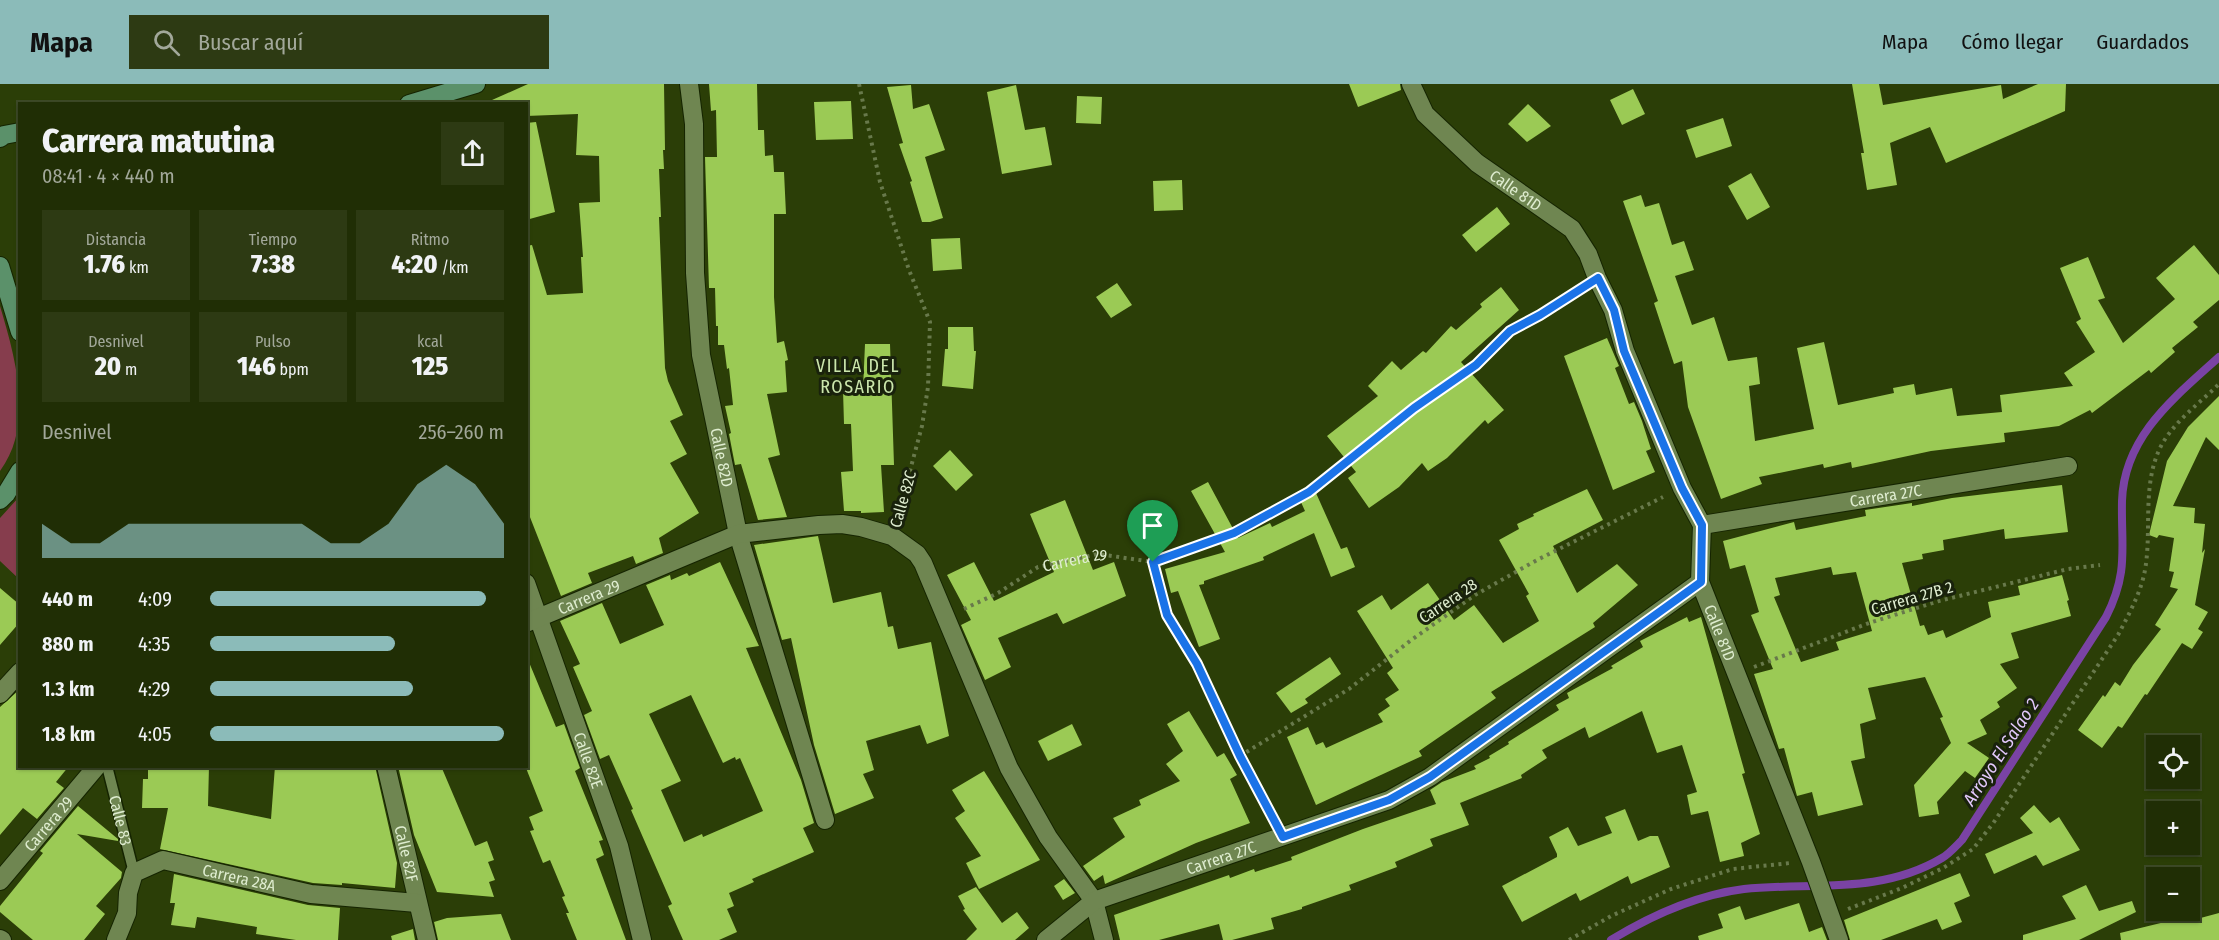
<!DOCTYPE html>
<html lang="es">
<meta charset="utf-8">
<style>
:root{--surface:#202e05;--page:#2d3a13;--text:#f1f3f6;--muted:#a2a89a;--line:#3d4a27;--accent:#8bbbb9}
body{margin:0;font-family:"Fira Sans Condensed",sans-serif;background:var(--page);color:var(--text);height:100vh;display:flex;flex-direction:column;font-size:22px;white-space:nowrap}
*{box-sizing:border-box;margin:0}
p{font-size:20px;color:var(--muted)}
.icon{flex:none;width:33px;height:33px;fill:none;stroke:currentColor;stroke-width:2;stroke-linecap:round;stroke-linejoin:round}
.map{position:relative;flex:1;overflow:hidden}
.sheet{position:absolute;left:18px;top:18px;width:510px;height:666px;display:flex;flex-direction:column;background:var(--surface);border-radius:0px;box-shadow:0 2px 4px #0004,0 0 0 2px var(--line)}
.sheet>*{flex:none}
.controls{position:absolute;left:2146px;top:651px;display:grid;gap:12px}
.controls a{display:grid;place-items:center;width:54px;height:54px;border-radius:0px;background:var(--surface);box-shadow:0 2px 4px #0004,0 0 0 2px var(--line);font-size:30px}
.pin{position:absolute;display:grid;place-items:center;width:51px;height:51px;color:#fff;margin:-62px -26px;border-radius:50% 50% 50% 0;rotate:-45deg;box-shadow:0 0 6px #0007}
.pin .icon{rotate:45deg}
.round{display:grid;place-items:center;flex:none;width:63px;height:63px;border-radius:0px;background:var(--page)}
.summary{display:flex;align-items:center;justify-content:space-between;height:102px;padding:0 24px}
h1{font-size:33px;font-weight:800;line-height:45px}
.figures{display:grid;grid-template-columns:repeat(3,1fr);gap:9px;height:102px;padding:6px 24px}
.figures div{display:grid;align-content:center;border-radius:0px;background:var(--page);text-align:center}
.figures b{font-size:26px;font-weight:800}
.figures small{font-size:16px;font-weight:400}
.figures p{font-size:16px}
.chart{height:168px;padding:12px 24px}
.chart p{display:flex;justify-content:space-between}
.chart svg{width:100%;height:108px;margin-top:6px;fill:var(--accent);opacity:.7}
ul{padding:0 24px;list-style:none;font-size:20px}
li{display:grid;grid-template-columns:96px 72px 1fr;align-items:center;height:45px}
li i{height:15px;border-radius:8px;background:var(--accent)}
header{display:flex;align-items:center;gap:36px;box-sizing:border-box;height:84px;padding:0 30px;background:var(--accent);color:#111}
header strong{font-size:28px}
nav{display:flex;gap:33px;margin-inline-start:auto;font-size:21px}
.search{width:420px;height:54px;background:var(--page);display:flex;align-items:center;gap:15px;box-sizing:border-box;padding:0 21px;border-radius:0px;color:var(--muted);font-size:22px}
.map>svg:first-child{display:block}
.green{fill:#863d4d}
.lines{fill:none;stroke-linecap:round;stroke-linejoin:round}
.stream{stroke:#7a43a4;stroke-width:8}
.building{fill:#9bca55;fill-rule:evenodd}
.lane-casing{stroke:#152400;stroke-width:13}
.street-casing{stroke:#152400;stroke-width:20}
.secondary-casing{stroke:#152400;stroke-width:20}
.path{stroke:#68794b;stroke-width:4;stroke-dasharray:3 4.5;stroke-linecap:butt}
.lane{stroke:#6f8651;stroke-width:10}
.street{stroke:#6f8651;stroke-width:18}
.secondary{stroke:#5b916a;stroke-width:18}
.route-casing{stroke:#fff;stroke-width:12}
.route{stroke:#1a73e8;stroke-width:8}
.labels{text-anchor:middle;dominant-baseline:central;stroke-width:6;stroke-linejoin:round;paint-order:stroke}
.street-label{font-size:16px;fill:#dfedd0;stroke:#19220c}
.neighbourhood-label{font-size:18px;letter-spacing:1.5px;fill:#cbe6ac;stroke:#19220c}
.water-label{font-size:18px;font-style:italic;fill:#e3c9fc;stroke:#19220c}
</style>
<header>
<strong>Mapa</strong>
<div class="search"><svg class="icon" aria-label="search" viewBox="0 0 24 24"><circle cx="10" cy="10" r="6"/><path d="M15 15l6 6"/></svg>Buscar aquí</div>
<nav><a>Mapa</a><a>Cómo llegar</a><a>Guardados</a></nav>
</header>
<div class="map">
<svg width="2219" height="856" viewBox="0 0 2219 856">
<rect width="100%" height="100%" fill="#2b3e07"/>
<path class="green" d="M0 222C15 273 35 340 0 387Z
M19 413V495L0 477V434Z"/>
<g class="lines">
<path class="stream" d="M1611 856C1652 831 1696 811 1744 805 1811 798 1880 811 1942 774 1949 770 1956 762 1962 756L2106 533C2129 488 2121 464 2122 417 2124 352 2175 313 2219 273"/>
</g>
<path class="building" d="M528 0H664L665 66H663L664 85H659L661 133H659L665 284 668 297 683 331 670 337 687 370 670 379 699 429 659 454 663 469 636 480 633 472 588 489 592 499 561 512 526 423V162L532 161 547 211 583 209 581 173H583L579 119 600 118 599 72 576 71 578 30 526 32V20H483Z
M709 0H757L758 46H764L765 72 773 71 774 88H784L786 130H774V213L777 259 784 257 788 276 785 277 787 308 767 310 780 371 768 374 787 433 758 436 741 380 735 381 729 350 731 349 725 322 733 321 729 284 727 285 724 261H718V242H716L715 204H709L705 73H717L716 26 711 27Z
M1349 0H1400L1401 6 1358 23Z
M1852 0H1879L1883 21 2001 1 2003 15 2038 0H2066L2065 27 1946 79 1930 43 1890 59 1897 101 1867 106 1861 69H1864Z
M911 1 913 25 929 20 945 66 925 73 943 134 930 138H922L910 98 912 97 899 60 903 59 887 3Z
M1016 1 1025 46 1045 43 1052 81 1002 90 987 8Z
M1633 5 1645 30 1622 41 1610 16Z
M1077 12 1102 13 1101 40 1076 39Z
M851 17 853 55 816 56 814 18Z
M1528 20 1551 42 1527 58 1508 40Z
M1723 34 1732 62 1696 74 1686 46Z
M536 38 555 128 526 136V39Z
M1751 89 1770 123 1747 136 1728 102Z
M1182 96 1183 126 1154 127 1153 97Z
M1641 111 1645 123 1659 119 1672 161 1684 157 1694 186 1675 192 1692 241 1714 233 1728 277 1757 273 1760 300 1749 302 1755 357 1814 345 1797 264 1824 258 1838 321 1894 309 1893 304 1914 300 1916 311 1952 304 1957 332 2002 328 2000 311 2073 302 2064 289 2095 268 2076 238 2081 235 2060 184 2088 173 2105 214 2098 216 2123 259 2175 215 2156 194 2194 161 2219 191V216L2193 238 2198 243 2172 264 2175 268 2151 289 2149 286 2092 329 2090 326 2059 342 2004 349 2005 358 1931 367 1852 384 1851 378 1824 384 1823 380 1759 393 1762 400 1721 415 1688 323 1682 277 1674 280 1654 219 1658 217 1623 117Z
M1497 123 1510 140 1476 168 1462 151Z
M960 154 962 185 933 187 931 155Z
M1117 199 1132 221 1111 234 1096 213Z
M1501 203 1519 226 1461 278 1504 326 1488 340 1485 336 1447 374 1428 387 1422 379 1399 403 1369 424 1348 394 1356 388 1327 352 1378 312 1368 302 1392 277 1401 286 1423 267 1426 269 1451 242 1456 246 1482 223 1480 220Z
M948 243H973L974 267H976L973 305 942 302 945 265H948Z
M1607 254 1619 282 1615 284 1629 320 1634 318 1642 337 1651 365 1646 367 1655 388 1613 406 1564 272Z
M865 260H890L894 381H881L884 428 861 429V427H844L841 388 853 387 851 340H844L843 306 863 305Z
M2219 312V366L2206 353 2173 422 2195 424 2194 439 2205 440 2202 469 2205 465 2195 521 2208 528 2198 545 2203 548 2192 565 2182 559 2147 611 2145 610 2122 644 2118 642 2102 664 2078 646 2103 611 2105 613 2115 598 2120 602 2133 581 2161 545 2155 541 2178 505 2170 503 2174 488 2169 487 2174 454 2159 451 2157 454 2149 451 2167 377 2188 343Z
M950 366 973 391 956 407 933 382Z
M1208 398 1238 454 1270 439 1272 443 1305 427 1300 416 1316 409 1341 465 1347 463 1355 483 1331 493 1314 449 1263 473 1264 476 1204 497V500L1199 501 1220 555 1199 563 1178 507 1171 509 1165 485 1225 468 1191 407Z
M2062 401 2068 448 2005 455 2004 445 1943 456 1944 466 1922 470 1923 475 1902 479 1920 542 1924 541 1928 551 1943 546 1946 554 1991 533 1988 518 2020 511 2018 502 2062 491 2069 516 2067 517 2071 532 2011 549 2019 574 2000 580 2017 604 1997 618 2000 623 1980 636 1987 650 1967 659 1989 674 1975 694 1965 687 1937 718 1939 730 1919 733 1914 701 1951 659 1940 634 1943 633 1925 593 1868 604 1876 635 1860 640 1865 674 1851 677 1863 721 1818 732 1812 708 1797 712 1784 664 1779 665 1754 590 1773 585 1751 531 1759 528 1745 481 1730 485 1723 457 1794 438 1796 446 1866 432 1865 426 1912 419V422L1952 414ZM1831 483 1833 491 1856 488 1872 547 1836 558 1839 566 1801 578 1774 513 1780 511 1775 494Z
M1587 405 1603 436 1553 462 1577 509 1617 480 1638 501 1593 539 1595 543 1491 608 1496 614 1419 667 1422 672 1316 721 1287 653 1308 643 1316 661 1323 658 1326 664 1383 638 1378 630 1390 622 1385 615 1399 606 1387 589 1393 584 1357 527 1382 511 1391 526 1428 499 1454 536 1474 521 1503 559 1539 537 1526 512 1529 510 1499 456 1519 445 1517 440 1534 432 1533 430Z
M1065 416 1093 486 1114 478 1126 512 1063 540 1057 529 998 554 1011 583 985 596 961 541 971 536 947 491 974 478 994 517 1054 488 1030 430Z
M818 452 833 519 881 508 888 543 893 542 898 565 931 558 949 652 927 660 920 641 866 657 874 686 863 690 874 714 835 730 814 661 791 554 782 556 754 461Z
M720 478 759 562 746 564 801 696 814 739 803 744 814 768 752 795 754 798 729 809 734 822 727 825 737 848 719 856H683L668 822 672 820 631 726 633 725 609 671 600 675 584 631 592 627 573 583 580 580 560 537 602 519 620 560 664 541 646 501 670 491 671 496 687 489 689 492ZM691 611 723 679 735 673 736 676 740 674 763 727 703 753 702 750 684 758 661 706 681 697 649 630Z
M0 504 20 521V538L0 561Z
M1687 533 1689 538 1701 533 1745 689 1742 690 1760 750 1741 759 1744 772 1720 778 1708 727 1691 731 1687 711 1697 708 1682 661 1657 669 1642 627 1589 654 1585 643 1542 666 1547 674 1521 691 1522 694 1460 719 1469 741 1430 755 1433 762 1395 778 1397 783 1349 801 1351 806 1302 823V825L1271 834 1274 845 1232 856H1223L1219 840 1159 856H1120L1114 831 1229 791 1230 794 1254 785 1255 788 1292 776 1291 773 1363 745 1436 720 1430 706 1442 698 1476 685 1474 682 1490 674 1489 672 1509 660 1508 658 1559 626 1556 621 1569 614 1567 609 1613 584 1611 582 1643 563 1640 557Z
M526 571 556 643 564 640 580 684 575 687 603 756 599 757 604 771 596 775 626 856H577L566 829H569L562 813 565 812 550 776 543 779 530 747 534 746 529 733 543 727 526 684Z
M1330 573 1341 590 1305 615 1308 619 1291 629 1276 609Z
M20 605V682H69L56 698 64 704 37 735 23 724 0 751V623Z
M1189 627 1217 673 1224 669 1237 691 1230 695 1250 739 1196 759 1105 800 1103 791 1094 797 1083 782 1125 753 1113 734 1141 721 1139 716 1180 697 1166 680 1183 667 1167 640Z
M1072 640 1082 661 1048 677 1038 657Z
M148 682H209L208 722 271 735 275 682H375L397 779 395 804 342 799V801L313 799 160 765 168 724H142L143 695H148Z
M398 682H441L475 762 487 757 494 776 488 778 495 796 489 798 494 813 437 808 414 751Z
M984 687 1040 776 979 805 966 779 981 772 955 734 965 727 952 706Z
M2034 721 2050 739 2059 733 2080 766 2043 782 2036 771 1994 790 1985 770 2033 749 2020 734Z
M78 722 118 755V757L77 750 122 788 121 794 96 822 105 830 84 856H33L0 828V822L43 769 40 767Z
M1625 725 1638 757 1650 752H1658L1670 783 1631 800 1628 792 1580 817 1576 809 1522 838 1502 802 1557 773V770L1549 753 1568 743 1578 762 1612 749 1605 733Z
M1960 789 1970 812 1954 819 1962 838 1942 846 1937 835 1881 856H1850L1844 836Z
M174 790 308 821 340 824 338 856H296L256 850 257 843 197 833 195 844 171 841 175 819H170Z
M1064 795 1075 809 1063 816 1054 802Z
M2086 801 2099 827 2132 817 2136 828 2079 856H2023V851L2076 835 2062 812Z
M976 803 1002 839 1017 828 1029 844 1015 856H966L977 845 963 826 965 825 958 812Z
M1799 819 1809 848 1822 843 1827 856H1699L1698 852 1723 844 1718 830 1740 822 1745 836Z
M2219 829V856H2121L2120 849 2181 834 2182 839Z
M501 830 511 856H438L434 838 447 834Z
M413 845 415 856H392L391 852Z"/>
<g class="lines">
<defs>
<g id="lane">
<path id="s2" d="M107 682 134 789"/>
</g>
<g id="street">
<path id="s3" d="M689 0 694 40 695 189 701 271 738 450 825 736"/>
<path id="s4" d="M1411 0 1425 30 1477 79 1572 145 1588 170 1597 194 1613 226 1625 267 1682 404 1702 441 1700 498 1811 778 1839 856"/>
<path id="s5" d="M1702 441 2068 382"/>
<path id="s6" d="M526 499 619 762 642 856"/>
<path id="s7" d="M526 539 738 450 819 441 842 440 861 443 892 452 917 470 923 479 1009 684 1048 753 1094 817 1104 856"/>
<path d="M0 610 20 588"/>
<path id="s8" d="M386 682 427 856"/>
<path id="s9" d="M0 797 97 682"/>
<path d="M0 855 2 856"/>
<path id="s10" d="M116 856 127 829 128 809 134 789 163 776 311 810 417 819"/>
<path id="s11" d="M1046 856 1094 817 1389 716 1430 693 1700 498"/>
</g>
<path id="secondary" d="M409 20 476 0
M0 54 4 51 20 48
M0 182 20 248
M0 416 6 410 20 387"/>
</defs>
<use href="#lane" class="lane-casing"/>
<use href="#street" class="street-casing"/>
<use href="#secondary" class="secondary-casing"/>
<g class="path">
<path d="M859 0 880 98 909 186 930 238 928 303 922 342 898 431"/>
<path d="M1153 478 1167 531 1197 580 1240 672 1273 734"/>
<path id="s1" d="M964 525 998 509 1038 483 1098 470 1153 478 1234 449 1309 408 1414 324 1476 281 1510 247 1540 231 1579 206"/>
<path d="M1754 583 1869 539 1939 517 2068 485 2100 481"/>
<path d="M1240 672 1349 605 1410 557 1475 511 1537 476 1663 413"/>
<path d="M1848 825 1902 804 1943 784 1973 765 1994 738 2118 551C2128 532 2139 512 2144 491 2153 450 2141 404 2160 364 2173 338 2199 320 2219 300"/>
<path d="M1569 856 1611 832 1671 805 1733 785 1790 779"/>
</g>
<use href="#lane" class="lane"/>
<use href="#street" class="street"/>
<use href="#secondary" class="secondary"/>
</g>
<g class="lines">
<defs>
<path id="route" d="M1598 194 1614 226 1624 267 1682 404 1702 441 1701 498 1430 693 1389 716 1283 753 1240 672 1197 580 1167 531 1153 478 1234 449 1309 408 1414 324 1476 281 1510 247 1540 231Z"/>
</defs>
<use href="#route" class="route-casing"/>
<use href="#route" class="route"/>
</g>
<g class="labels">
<g class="street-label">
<text stroke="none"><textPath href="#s4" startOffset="152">Calle 81D</textPath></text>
<text stroke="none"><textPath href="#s3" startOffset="376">Calle 82D</textPath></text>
<text stroke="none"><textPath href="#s5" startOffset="186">Carrera 27C</textPath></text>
<text transform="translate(903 415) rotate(-74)">Calle 82C</text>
<text stroke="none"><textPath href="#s1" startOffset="123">Carrera 29</textPath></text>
<text stroke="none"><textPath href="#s7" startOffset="68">Carrera 29</textPath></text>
<text transform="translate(1912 514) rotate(-16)">Carrera 27B 2</text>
<text transform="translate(1448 517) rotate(-34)">Carrera 28</text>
<text stroke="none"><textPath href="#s4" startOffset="656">Calle 81D</textPath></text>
<text stroke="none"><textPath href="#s6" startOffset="188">Calle 82E</textPath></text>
<text stroke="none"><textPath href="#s2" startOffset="56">Calle 83</textPath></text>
<text stroke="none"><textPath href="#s9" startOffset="75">Carrera 29</textPath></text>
<text stroke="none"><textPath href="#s8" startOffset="90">Calle 82F</textPath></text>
<text stroke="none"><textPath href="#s11" startOffset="196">Carrera 27C</textPath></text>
<text stroke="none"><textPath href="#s10" startOffset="180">Carrera 28A</textPath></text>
</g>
<g class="neighbourhood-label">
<text x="858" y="282">VILLA DEL<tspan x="858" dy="21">ROSARIO</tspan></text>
</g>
<g class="water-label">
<text transform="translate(2001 668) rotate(-57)">Arroyo El Salao 2</text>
</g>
</g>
</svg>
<div class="controls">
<a><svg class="icon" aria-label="locate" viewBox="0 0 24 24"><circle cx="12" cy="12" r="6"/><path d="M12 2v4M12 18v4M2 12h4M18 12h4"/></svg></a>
<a>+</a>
<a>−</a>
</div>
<div class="pin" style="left:1153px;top:478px;background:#1e9e55"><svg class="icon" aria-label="arrive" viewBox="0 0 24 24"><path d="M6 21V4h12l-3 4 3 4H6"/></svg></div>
<section class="sheet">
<div class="summary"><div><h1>Carrera matutina</h1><p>08:41 · 4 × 440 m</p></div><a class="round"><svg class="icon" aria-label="share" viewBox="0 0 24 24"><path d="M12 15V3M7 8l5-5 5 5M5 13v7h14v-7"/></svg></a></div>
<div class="figures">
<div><p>Distancia</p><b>1.76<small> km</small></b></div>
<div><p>Tiempo</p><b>7:38</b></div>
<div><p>Ritmo</p><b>4:20<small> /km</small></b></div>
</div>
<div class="figures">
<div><p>Desnivel</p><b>20<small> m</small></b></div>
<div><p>Pulso</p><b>146<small> bpm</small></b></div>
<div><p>kcal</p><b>125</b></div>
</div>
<div class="chart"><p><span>Desnivel</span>256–260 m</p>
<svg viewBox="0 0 160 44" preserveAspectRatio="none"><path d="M0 44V30L10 38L20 38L30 30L40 30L50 30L60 30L70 30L80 30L90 30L100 38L110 38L120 30L130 14L140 6L150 14L160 30V44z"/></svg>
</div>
<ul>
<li><b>440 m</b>4:09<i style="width:94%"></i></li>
<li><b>880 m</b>4:35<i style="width:63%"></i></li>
<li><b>1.3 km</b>4:29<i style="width:69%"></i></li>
<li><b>1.8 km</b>4:05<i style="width:100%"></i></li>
</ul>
</section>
</div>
